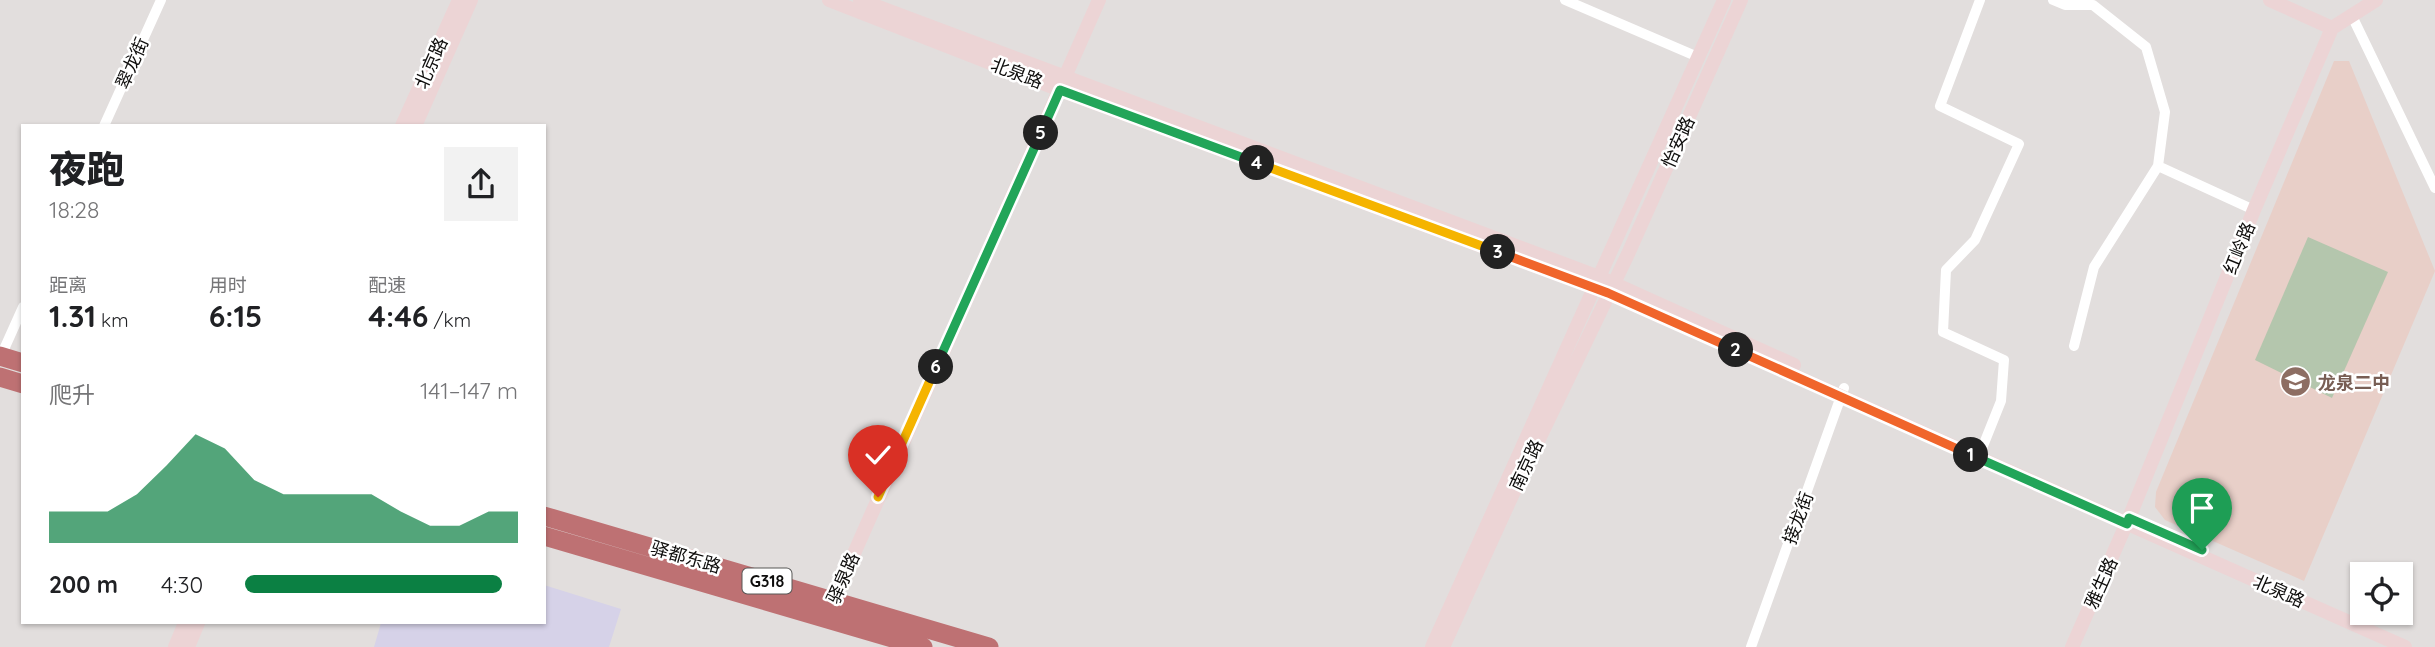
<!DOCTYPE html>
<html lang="zh">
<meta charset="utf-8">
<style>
:root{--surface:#fff;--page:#f2f2f2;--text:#202124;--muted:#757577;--accent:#0b8043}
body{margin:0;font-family:Quicksand,"Noto Sans SC",sans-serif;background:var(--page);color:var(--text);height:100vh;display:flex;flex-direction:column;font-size:26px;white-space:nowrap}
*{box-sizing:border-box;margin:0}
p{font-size:23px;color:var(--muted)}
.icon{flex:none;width:38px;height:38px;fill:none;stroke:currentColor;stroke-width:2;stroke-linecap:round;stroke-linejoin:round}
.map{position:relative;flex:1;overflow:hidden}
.drawer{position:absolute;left:21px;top:124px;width:525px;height:500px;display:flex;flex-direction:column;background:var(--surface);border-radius:0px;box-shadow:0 2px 5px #0004}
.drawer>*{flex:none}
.buttons{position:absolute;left:2350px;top:562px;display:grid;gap:14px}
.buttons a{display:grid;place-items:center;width:63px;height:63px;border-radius:0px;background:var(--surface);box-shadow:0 2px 5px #0004;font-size:35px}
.pin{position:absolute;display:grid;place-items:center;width:60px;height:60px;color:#fff;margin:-72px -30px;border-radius:50% 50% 50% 0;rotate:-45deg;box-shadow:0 0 7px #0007}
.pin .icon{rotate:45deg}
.km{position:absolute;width:35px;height:35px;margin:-18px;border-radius:50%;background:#222;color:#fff;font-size:19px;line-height:35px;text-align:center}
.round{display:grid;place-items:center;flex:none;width:74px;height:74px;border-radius:0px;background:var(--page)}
.overview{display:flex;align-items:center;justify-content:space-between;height:119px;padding:0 28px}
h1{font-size:38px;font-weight:800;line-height:52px}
.stats{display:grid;grid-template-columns:repeat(3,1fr);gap:10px;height:119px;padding:7px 28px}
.stats div{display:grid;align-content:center}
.stats b{font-size:30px;font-weight:800}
.stats small{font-size:19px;font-weight:400}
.stats p{font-size:19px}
.chart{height:196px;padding:14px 28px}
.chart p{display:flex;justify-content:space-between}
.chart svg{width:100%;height:126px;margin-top:7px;fill:var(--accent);opacity:.7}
ul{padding:0 28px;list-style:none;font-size:23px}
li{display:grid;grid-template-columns:112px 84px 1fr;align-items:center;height:52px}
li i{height:18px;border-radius:9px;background:var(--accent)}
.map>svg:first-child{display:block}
.industrial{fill:#d6d2e8}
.education{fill:#e8cfc8}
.green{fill:#b4c6ad}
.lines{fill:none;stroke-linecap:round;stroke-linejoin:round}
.street{stroke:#fff;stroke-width:10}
.secondary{stroke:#ecd4d5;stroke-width:14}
.highway{stroke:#be7173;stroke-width:19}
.split-1-casing{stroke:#fff;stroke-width:14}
.split-2-casing{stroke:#fff;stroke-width:14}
.split-3-casing{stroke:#fff;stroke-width:14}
.split-4-casing{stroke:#fff;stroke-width:14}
.split-5-casing{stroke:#fff;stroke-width:14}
.split-6-casing{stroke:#fff;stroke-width:14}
.split-7-casing{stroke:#fff;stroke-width:14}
.split-1{stroke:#22a559;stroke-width:9}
.split-2{stroke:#f0652b;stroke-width:9}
.split-3{stroke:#f0652b;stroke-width:9}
.split-4{stroke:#f5b400;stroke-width:9}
.split-5{stroke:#22a559;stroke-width:9}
.split-6{stroke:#22a559;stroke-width:9}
.split-7{stroke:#f5b400;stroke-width:9}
.labels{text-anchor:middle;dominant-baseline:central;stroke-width:5;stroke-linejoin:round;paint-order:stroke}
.shield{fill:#fff;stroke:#565655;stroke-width:2}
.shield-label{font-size:16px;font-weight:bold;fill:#0e0d0c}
.street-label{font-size:18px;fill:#0e0d0c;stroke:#fff}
.education-label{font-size:18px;font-weight:bold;fill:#785e54;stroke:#fff;text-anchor:start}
</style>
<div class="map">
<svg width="2435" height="647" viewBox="0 0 2435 647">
<rect width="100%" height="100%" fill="#e2dedd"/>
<path class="industrial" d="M544 585 621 609 609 647H374L381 623H544Z"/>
<path class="education" d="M2334 61H2349L2435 271 2304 581 2165 520 2155 507 2156 492Z"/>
<path class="green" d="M2308 237 2388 272 2332 398 2255 360Z"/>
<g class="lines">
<path class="street" d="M1565 0 1698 57
M1980 0 1940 106 2019 144 1975 240 1946 270 1943 332 2004 360 2001 401 1981 451
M2053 0 2065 5H2093L2146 47 2165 112 2158 166 2094 267 2074 346
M2352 16 2435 188
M104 126 161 0
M2158 166 2254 210
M1 356 23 307
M1751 647 1844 388"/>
<path class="secondary" d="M829 0 1060 90 1608 293 2405 647
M860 0 1599 277 1794 365
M2270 0 2332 28
M402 126 459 0
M415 126 471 0
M829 610 1099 0
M175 647 185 623
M188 647 198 623
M1432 647 1724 0
M1443 647 1515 489 1628 254 1741 0
M2072 647 2129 518 2254 210 2332 28 2376 0"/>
<path class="highway" d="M0 356 23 363
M0 377 23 384
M544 516 989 647
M544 536 923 647"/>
</g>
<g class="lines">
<defs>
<path id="split-1" d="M1971 455 2127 524 2129 518 2202 550"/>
<path id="split-2" d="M1736 350 1971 455"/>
<path id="split-3" d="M1498 252 1608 293 1736 350"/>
<path id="split-4" d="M1257 163 1498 252"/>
<path id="split-5" d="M1041 133 1060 90 1257 163"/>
<path id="split-6" d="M936 367 1041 133"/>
<path id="split-7" d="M878 497 936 367"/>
</defs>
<use href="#split-1" class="split-1-casing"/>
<use href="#split-2" class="split-2-casing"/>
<use href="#split-3" class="split-3-casing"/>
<use href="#split-4" class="split-4-casing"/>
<use href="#split-5" class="split-5-casing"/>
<use href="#split-6" class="split-6-casing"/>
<use href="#split-7" class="split-7-casing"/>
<use href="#split-1" class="split-1"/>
<use href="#split-2" class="split-2"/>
<use href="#split-3" class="split-3"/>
<use href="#split-4" class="split-4"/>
<use href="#split-5" class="split-5"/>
<use href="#split-6" class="split-6"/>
<use href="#split-7" class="split-7"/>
</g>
<defs>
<symbol id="school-disc" viewBox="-11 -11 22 22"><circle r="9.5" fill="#8d6e63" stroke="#fff"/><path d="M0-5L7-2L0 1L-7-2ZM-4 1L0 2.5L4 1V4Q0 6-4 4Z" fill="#fff"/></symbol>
</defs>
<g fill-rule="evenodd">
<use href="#school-disc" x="2278" y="364" width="35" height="35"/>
</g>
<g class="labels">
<rect class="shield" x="742.5" y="568.5" width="49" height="25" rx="5"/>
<g class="shield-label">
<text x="767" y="581">G318</text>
</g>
<g class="street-label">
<text transform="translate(132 63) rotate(-66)">翠龙街</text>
<text transform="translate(431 63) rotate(-66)">北京路</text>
<text transform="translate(1017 73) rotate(21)">北泉路</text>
<text transform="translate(1678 142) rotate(-66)">怡安路</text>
<text transform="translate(2239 248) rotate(-68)">红岭路</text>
<text transform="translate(1526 465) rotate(-65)">南京路</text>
<text transform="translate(1798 518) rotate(-70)">接龙街</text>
<text transform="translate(686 557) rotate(16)">驿都东路</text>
<text transform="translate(843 578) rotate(-66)">驿泉路</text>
<text transform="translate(2101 583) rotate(-66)">雅生路</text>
<text transform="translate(2279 591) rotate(24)">北泉路</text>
</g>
<g class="education-label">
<text x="2318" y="382">龙泉二中</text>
</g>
</g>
</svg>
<div class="buttons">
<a><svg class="icon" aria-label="locate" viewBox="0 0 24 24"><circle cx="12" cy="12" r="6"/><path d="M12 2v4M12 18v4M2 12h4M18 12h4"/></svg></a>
</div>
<div class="pin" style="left:2202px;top:550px;background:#1e9e55"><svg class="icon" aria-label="arrive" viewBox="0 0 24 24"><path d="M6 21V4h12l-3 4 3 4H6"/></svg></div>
<div class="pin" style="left:878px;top:497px;background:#d93025"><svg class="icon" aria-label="check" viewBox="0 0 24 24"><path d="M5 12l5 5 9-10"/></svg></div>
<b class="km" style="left:1971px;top:455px">1</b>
<b class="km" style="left:1736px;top:350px">2</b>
<b class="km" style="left:1498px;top:252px">3</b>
<b class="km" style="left:1257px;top:163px">4</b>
<b class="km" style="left:1041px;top:133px">5</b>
<b class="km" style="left:936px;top:367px">6</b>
<section class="drawer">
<div class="overview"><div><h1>夜跑</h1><p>18:28</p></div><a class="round"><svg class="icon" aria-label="share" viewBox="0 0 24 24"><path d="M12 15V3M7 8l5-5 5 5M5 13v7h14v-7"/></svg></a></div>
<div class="stats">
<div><p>距离</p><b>1.31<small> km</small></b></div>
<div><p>用时</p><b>6:15</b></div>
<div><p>配速</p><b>4:46<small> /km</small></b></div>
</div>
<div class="chart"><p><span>爬升</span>141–147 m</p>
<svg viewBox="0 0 160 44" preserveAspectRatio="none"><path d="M0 44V33L10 33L20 33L30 27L40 17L50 6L60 11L70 22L80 27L90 27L100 27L110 27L120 33L130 38L140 38L150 33L160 33V44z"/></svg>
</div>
<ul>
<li><b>200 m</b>4:30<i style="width:94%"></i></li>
</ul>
</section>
</div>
